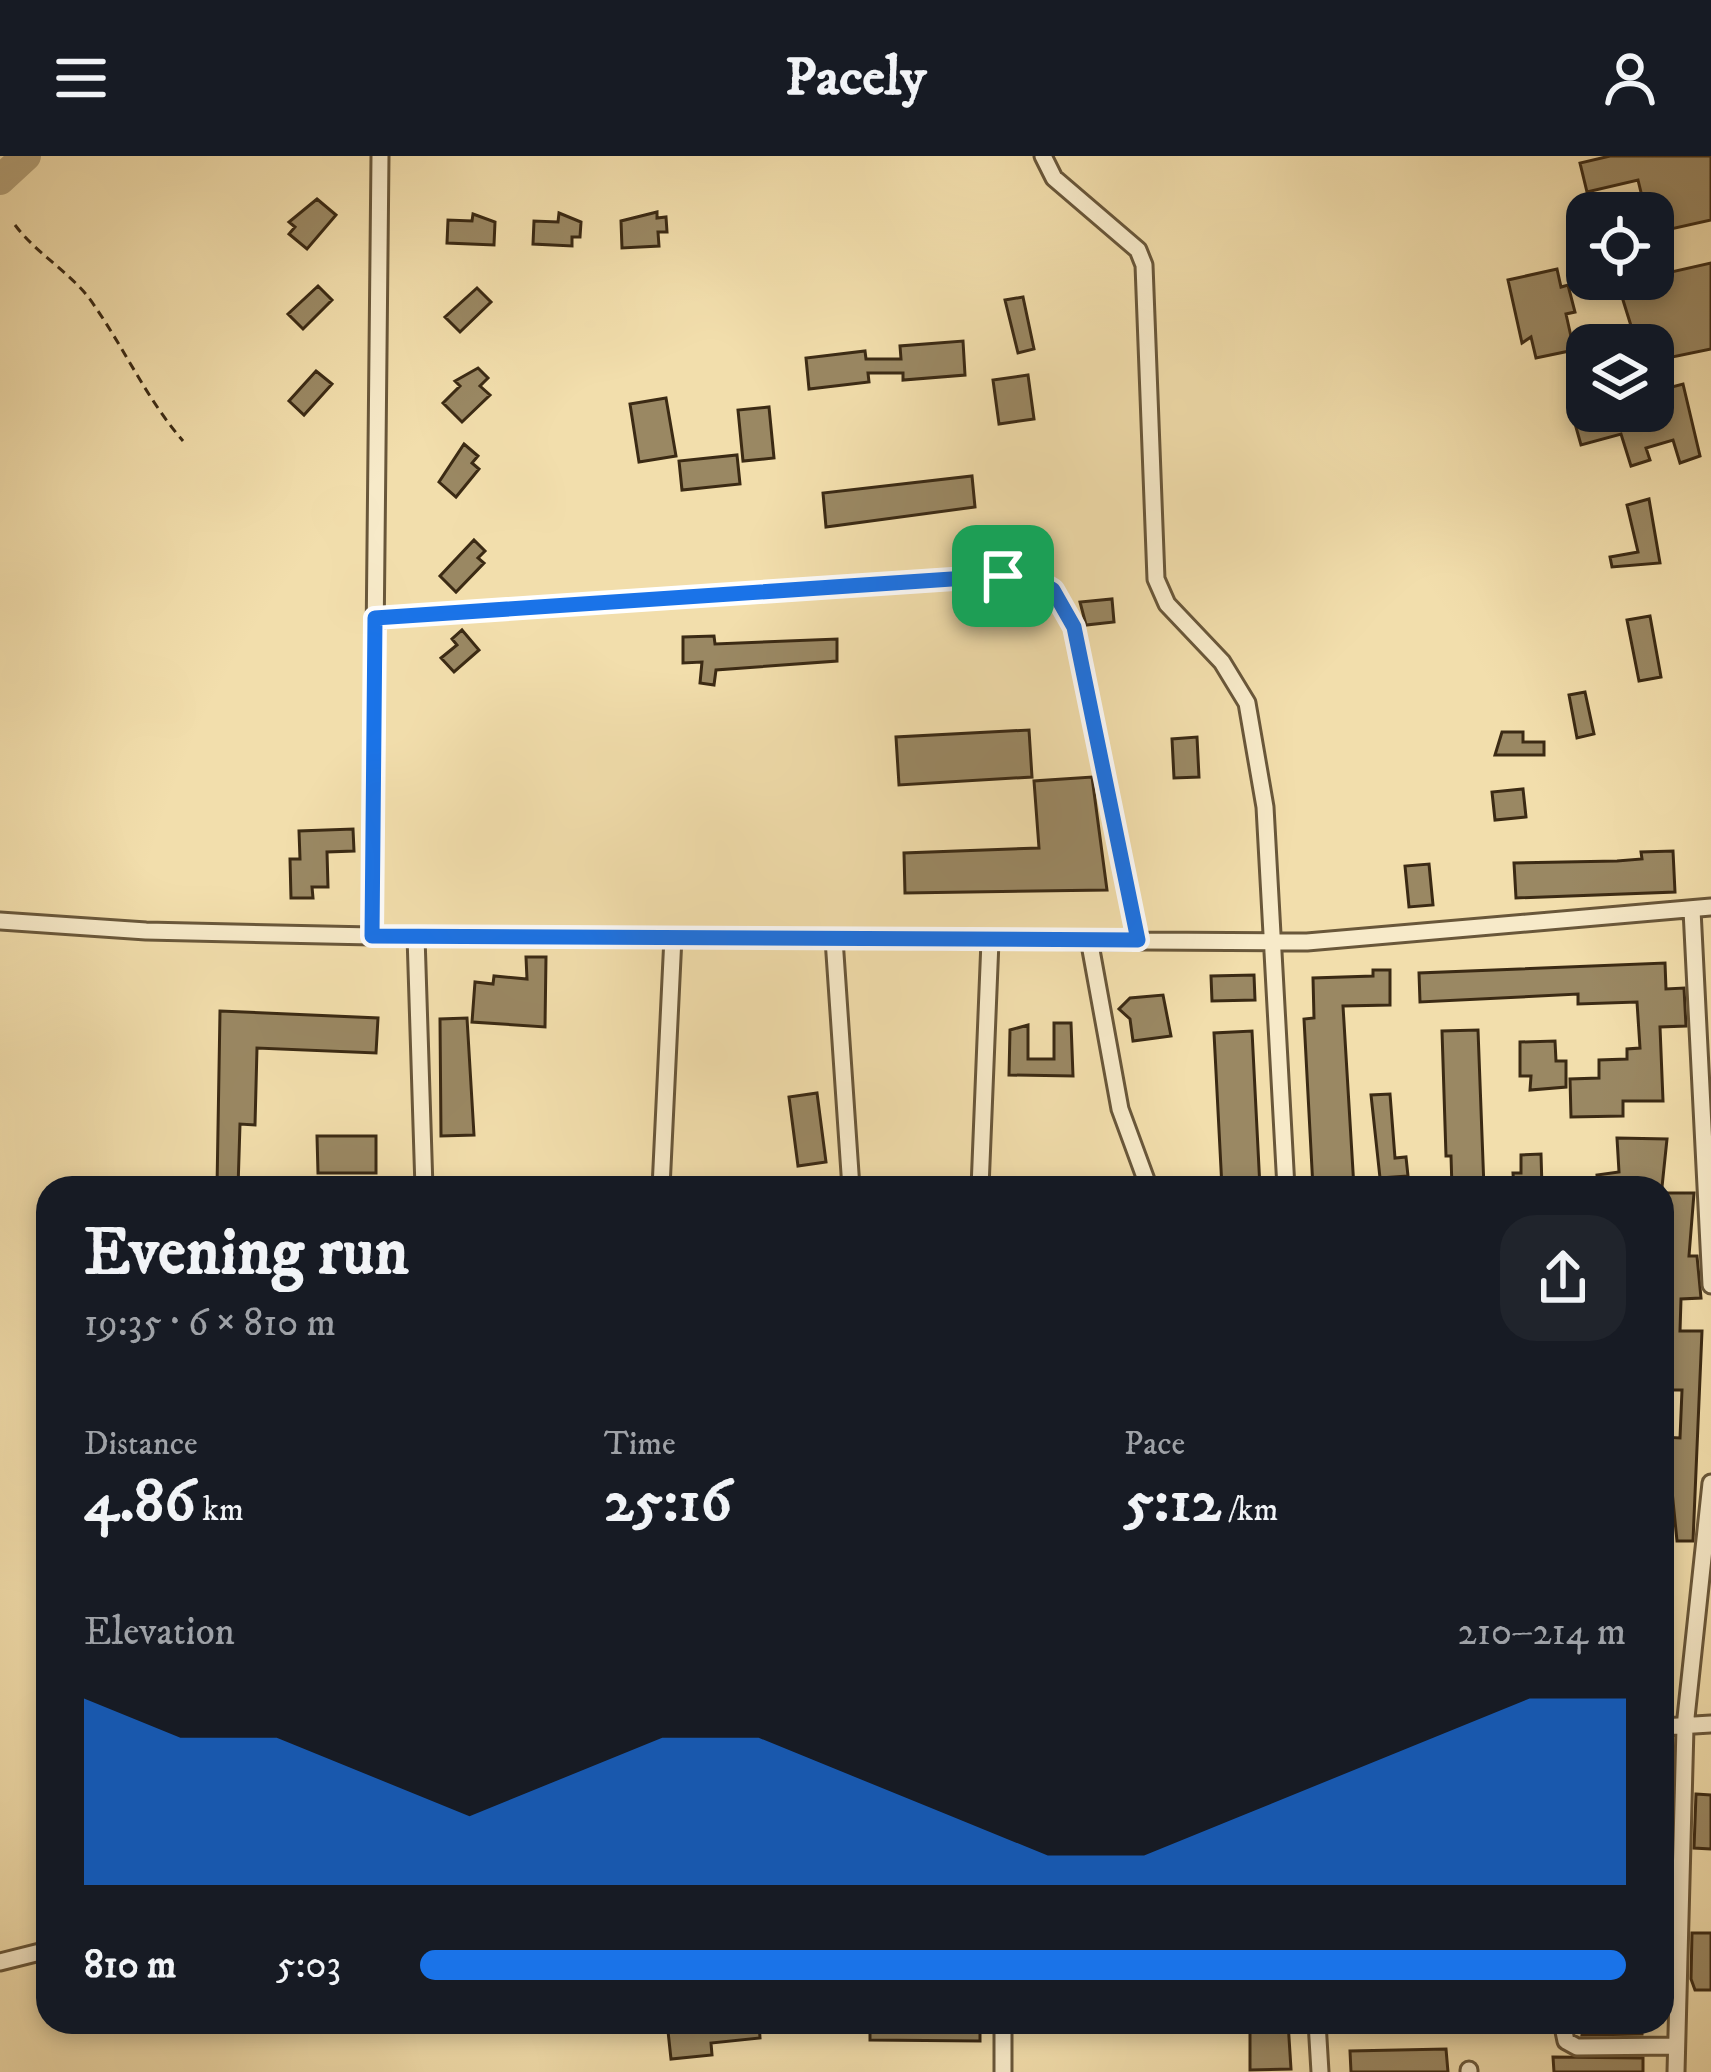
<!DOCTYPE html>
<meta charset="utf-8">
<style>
:root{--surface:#171b24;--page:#20242c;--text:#f1f3f6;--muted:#9ea1a6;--accent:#1a73e8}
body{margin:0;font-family:"IM FELL DW Pica",serif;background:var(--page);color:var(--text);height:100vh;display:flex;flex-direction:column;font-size:45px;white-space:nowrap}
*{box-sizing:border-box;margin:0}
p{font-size:39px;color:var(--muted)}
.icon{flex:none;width:66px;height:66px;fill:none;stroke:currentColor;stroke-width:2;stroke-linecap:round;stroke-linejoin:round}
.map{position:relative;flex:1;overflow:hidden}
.sheet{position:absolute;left:36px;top:1020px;width:1638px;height:858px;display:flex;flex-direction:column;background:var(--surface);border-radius:36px;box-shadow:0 6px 18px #0003}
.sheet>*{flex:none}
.buttons{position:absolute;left:1566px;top:36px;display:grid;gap:24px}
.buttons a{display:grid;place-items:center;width:108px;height:108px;border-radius:24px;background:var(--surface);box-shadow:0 6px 18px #0003;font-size:60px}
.pin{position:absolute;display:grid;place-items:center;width:102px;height:102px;color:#fff;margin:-51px;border-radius:24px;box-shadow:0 6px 18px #0006}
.round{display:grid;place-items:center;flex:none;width:126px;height:126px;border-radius:36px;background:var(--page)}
.overview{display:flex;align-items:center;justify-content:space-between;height:204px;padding:0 48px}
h1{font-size:66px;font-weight:700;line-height:90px}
.figures{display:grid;grid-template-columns:repeat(3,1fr);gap:18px;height:204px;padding:12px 48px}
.figures div{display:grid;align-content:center}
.figures b{font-size:60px;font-weight:700}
.figures small{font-size:33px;font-weight:400}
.figures p{font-size:33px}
.chart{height:336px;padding:24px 48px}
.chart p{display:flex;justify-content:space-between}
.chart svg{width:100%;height:216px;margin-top:12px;fill:var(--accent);opacity:.7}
ul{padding:0 48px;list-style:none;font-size:39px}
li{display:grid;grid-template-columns:192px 144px 1fr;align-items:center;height:90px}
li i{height:30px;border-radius:15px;background:var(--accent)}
header{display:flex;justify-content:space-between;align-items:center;height:156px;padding:0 48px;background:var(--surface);font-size:54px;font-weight:700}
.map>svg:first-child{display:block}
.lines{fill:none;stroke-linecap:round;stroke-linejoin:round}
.river{stroke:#b4a178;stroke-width:30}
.building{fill:#9a8863;stroke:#3b2a14;stroke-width:3}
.street-casing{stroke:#69573a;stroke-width:21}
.path{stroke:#3b2a14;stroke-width:3;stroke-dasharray:9 6;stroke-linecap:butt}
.street{stroke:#f7eac9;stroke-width:15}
.route-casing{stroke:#fff;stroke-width:24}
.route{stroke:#1a73e8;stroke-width:15}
</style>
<header><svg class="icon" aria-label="menu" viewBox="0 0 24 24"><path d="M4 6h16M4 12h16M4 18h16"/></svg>Pacely<svg class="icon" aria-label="person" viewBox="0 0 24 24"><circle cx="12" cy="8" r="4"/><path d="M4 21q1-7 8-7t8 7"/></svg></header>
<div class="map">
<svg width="1711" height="1916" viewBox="0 0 1711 1916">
<rect width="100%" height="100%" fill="#f2deac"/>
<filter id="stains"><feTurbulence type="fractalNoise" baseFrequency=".00167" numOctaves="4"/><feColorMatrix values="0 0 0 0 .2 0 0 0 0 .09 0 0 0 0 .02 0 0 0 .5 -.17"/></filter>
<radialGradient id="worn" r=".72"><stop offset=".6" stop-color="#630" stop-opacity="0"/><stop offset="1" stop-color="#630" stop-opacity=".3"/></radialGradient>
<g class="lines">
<path class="river" d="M0 24 26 0"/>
</g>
<path class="building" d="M1610 0H1711V64L1653 77V57H1646L1638 24 1587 36 1580 7Z
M317 43 336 59 307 93 289 78 295 71 289 66Z
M657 56V62L666 61 667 76H658L659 90 622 92 621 65Z
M559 57 581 66 580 81H572V90L533 88 534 65 558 66Z
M473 58 495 66 494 89 447 87 448 64 472 65Z
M1711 107V193L1653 205V189H1637L1618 128Z
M1557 113 1561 131 1568 129 1575 156 1566 158 1574 194 1536 202 1531 181 1522 187 1508 124Z
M318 130 332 144 303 173 288 158Z
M477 132 491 146 460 176 445 161Z
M1023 141 1034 193 1018 197 1005 144Z
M963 185 965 219 903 224V217H868L869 226 809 233 806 202 865 195 866 203H901L900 190Z
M478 212 488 222 480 230 490 239 462 266 443 247 460 230 455 225Z
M316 215 332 228 304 259 289 245Z
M1028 219 1034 263 999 268 993 224Z
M1683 228 1700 300 1680 307 1673 284 1646 292 1650 304 1631 310 1621 278 1581 289 1572 257 1653 255V236Z
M666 242 676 300 639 306 630 248Z
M769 251 774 302 743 305 738 254Z
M464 288 478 300 472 307 479 313 456 341 439 326Z
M737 299 740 328 682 334 679 305Z
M972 320 975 351 826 371 823 337Z
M1649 343 1660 407 1612 411 1610 401 1638 396 1627 349Z
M474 384 485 395 478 402 484 407 456 436 440 420Z
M1112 443 1114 466 1086 469 1080 446Z
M1650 460 1661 521 1639 525 1627 464Z
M462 474 479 494 454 516 441 502 457 489 452 483Z
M714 480 715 488 837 483V505L716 514 714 529 700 527 702 506 683 507V481Z
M1585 536 1594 578 1577 582 1569 539Z
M1029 574 1032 621 899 629 896 581Z
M1502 576H1523V586H1544V599H1495Z
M1197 581 1199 621 1174 622 1172 583Z
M1092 621 1107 734 905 737 904 697 1039 692 1034 625Z
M1523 633 1526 661 1495 664 1492 636Z
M353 673 354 695 327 696 328 731H312L313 742H291L290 703H300L299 675Z
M1673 695 1675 736 1516 742 1514 707 1617 705 1642 703 1641 696Z
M1429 708 1433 749 1409 751 1405 710Z
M526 801H546L545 871 472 866 475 826 493 828 494 820 527 823Z
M1665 807 1666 833 1684 832 1686 870 1660 871 1663 945H1623V960L1571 961 1570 923 1599 922V904L1627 903V893L1640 892 1637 846 1578 848V838L1420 846 1419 817Z
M1373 814H1390V849L1343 850 1354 1032H1313L1304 863 1314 862 1313 822 1373 820Z
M1254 819 1255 844 1212 845 1211 820Z
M1163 839 1171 880 1133 885 1130 863 1119 853 1130 842Z
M220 855 378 862 376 897 257 892 255 969 240 968 238 1032H217Z
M467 862 474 979 441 980 440 863Z
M1054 867H1071L1073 920 1009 919 1010 874 1028 869V903H1054Z
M1478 874 1484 1032H1452L1451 1000H1446L1442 875Z
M1252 875 1260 1032H1222L1214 877Z
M1555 885 1556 905H1566V931L1530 934 1531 920H1520V886Z
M817 937 826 1006 798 1010 789 941Z
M1390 938 1395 1002 1406 1001 1408 1020 1380 1022 1371 939Z
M317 980H376V1017H318Z
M1617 982 1667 983 1662 1031 1598 1032 1597 1019 1619 1016Z
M1541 998 1542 1032H1514L1513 1017H1521V999Z
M1662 1037H1694L1689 1100H1697L1701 1142 1681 1143 1680 1175H1702L1693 1385H1677L1672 1335 1664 1319 1663 1281 1680 1282 1682 1234H1662Z
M1696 1638 1711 1639V1693L1694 1692Z
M1692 1777H1711V1834H1695L1691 1823Z
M667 1866H759L760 1882 711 1887 712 1899 671 1903Z
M870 1866H980V1885L870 1884Z
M1250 1866H1288L1291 1913 1250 1914Z
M1584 1866H1642V1878L1582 1879Z
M1446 1893 1448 1916H1351L1350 1895Z
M1553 1901 1643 1902V1916H1554Z"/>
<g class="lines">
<defs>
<path id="street" d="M1043 0 1054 22 1138 94 1144 109 1156 423 1167 448 1222 506 1247 547 1265 651 1286 1032
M375 462 1027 418C1053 426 1062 448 1074 471L1138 784
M1692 754 1711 1129
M0 765 146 775 372 780 1307 786 1711 751
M372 780 380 0
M416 780 424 1032
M834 783 851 1032
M1089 783 1120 953 1149 1032
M661 1032 673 781
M980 1032 990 785
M1662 1571 1711 1568
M0 1806 48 1794
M1003 1866V1916
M1317 1866 1320 1916
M1562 1866 1566 1885 1577 1891 1674 1890
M1469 1914V1916
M1676 1916 1685 1571 1711 1327"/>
</defs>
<use href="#street" class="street-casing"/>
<path class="path" d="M15 69C36 97 68 115 89 142 123 189 145 241 183 285"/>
<use href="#street" class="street"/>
</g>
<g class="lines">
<defs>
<path id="route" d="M1027 418 1053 434 1074 471 1138 784 372 780 375 462Z"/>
</defs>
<use href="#route" class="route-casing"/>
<use href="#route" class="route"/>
</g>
<rect width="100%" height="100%" filter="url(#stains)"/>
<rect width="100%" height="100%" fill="url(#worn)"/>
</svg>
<div class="buttons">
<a><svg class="icon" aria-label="locate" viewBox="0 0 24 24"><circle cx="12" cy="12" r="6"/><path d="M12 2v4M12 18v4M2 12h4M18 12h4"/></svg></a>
<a><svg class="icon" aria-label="layers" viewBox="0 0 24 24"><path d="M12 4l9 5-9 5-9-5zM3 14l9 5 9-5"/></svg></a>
</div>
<div class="pin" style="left:1003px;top:420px;background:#1e9e55"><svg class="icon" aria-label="arrive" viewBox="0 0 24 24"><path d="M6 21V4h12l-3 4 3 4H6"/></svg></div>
<section class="sheet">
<div class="overview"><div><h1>Evening run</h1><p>19:35 · 6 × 810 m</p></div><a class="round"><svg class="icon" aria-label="share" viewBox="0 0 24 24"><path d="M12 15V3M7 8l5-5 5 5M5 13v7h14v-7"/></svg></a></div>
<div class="figures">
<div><p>Distance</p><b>4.86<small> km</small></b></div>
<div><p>Time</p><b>25:16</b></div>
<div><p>Pace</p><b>5:12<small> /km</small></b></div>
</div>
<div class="chart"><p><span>Elevation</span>210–214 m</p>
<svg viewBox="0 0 160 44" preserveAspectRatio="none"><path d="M0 44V6L10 14L20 14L30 22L40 30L50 22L60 14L70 14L80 22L90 30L100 38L110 38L120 30L130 22L140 14L150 6L160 6V44z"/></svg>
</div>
<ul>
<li><b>810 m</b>5:03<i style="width:100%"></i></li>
</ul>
</section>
</div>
